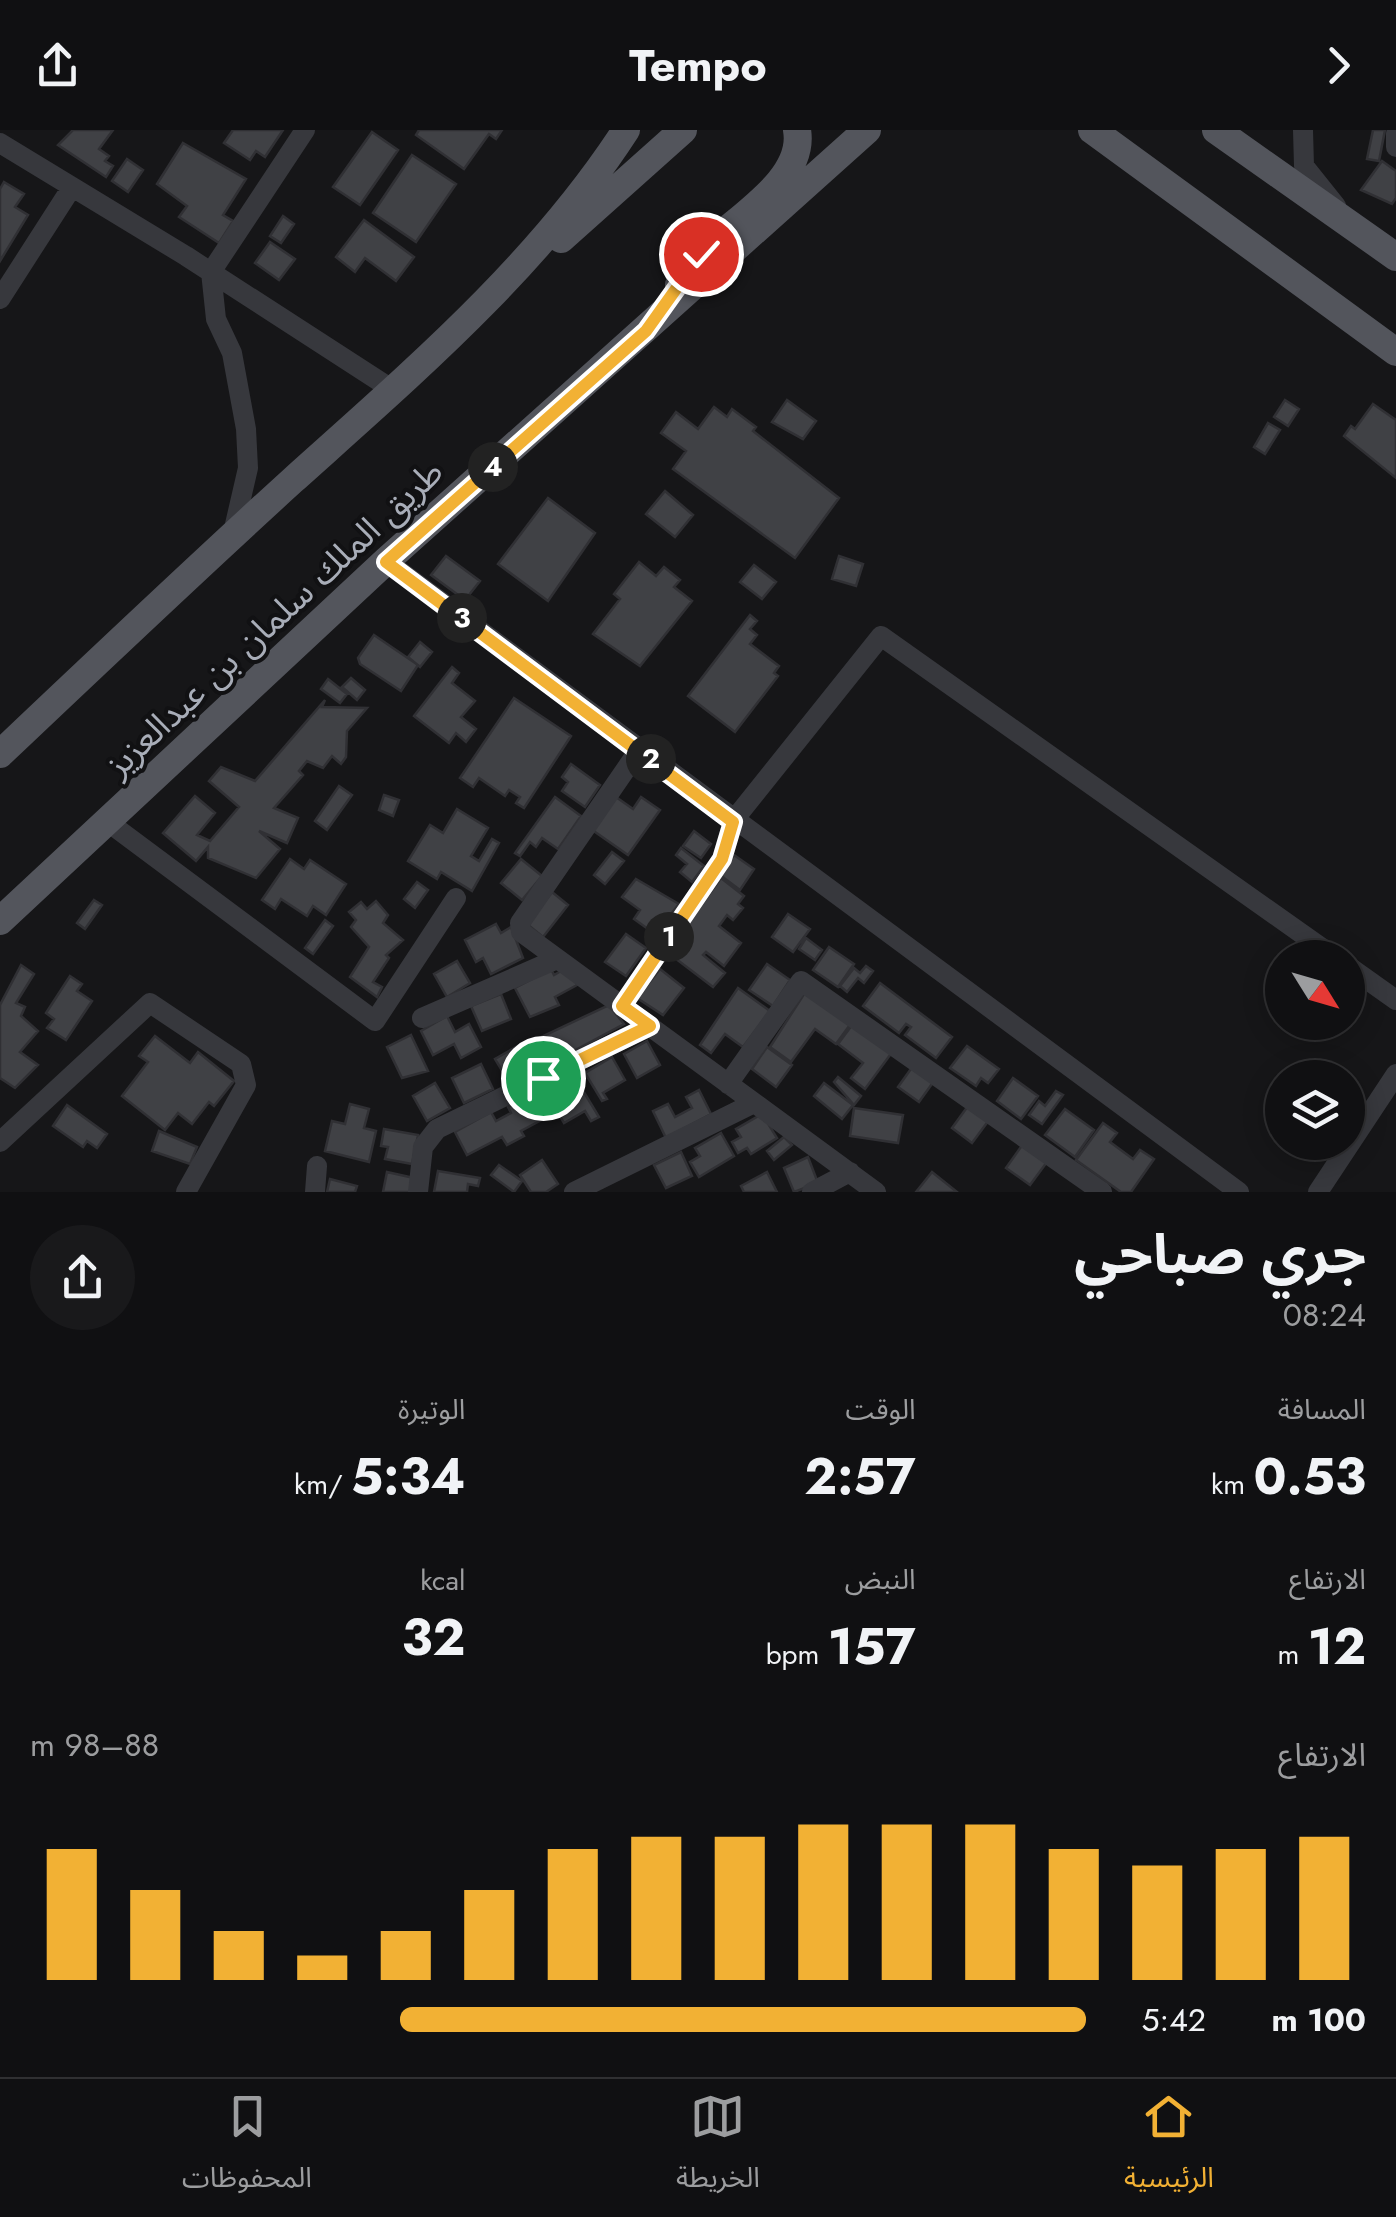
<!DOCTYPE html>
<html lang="ar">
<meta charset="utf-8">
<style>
:root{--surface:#101012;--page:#19191b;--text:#f1f3f6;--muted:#9c9d9f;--line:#303032;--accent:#f2b134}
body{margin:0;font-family:Jost,"Noto Sans Arabic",sans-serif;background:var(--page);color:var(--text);direction:rtl;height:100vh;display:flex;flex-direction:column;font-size:38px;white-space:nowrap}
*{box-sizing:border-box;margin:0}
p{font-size:32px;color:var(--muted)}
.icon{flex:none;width:55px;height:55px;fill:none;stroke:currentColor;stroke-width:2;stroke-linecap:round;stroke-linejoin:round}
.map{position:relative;height:1062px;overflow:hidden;direction:ltr}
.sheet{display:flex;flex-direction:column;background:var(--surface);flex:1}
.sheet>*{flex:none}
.needle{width:65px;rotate:127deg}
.controls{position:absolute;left:1265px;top:810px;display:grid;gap:20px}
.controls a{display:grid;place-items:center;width:100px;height:100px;border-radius:50%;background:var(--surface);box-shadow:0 5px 25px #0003,0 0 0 2px var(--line);font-size:50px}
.pin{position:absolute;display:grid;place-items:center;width:85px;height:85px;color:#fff;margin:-42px;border:5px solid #fff;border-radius:50%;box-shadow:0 2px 10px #0007}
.km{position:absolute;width:50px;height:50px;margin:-25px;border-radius:50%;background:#222;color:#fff;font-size:28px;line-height:50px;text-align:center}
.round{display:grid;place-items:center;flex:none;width:105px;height:105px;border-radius:52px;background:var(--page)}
.headline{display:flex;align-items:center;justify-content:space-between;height:170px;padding:0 30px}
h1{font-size:55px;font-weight:700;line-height:75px}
.stats{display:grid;grid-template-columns:repeat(3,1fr);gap:15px;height:170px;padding:10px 30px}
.stats div{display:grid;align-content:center}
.stats b{font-size:50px;font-weight:700}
.stats small{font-size:28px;font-weight:400}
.stats p{font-size:28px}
.chart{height:280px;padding:20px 30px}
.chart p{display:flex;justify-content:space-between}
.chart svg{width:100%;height:180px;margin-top:10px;stroke:var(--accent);stroke-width:6}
ul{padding:0 30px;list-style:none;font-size:32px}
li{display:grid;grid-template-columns:160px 120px 1fr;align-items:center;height:75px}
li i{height:25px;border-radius:12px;background:var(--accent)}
header{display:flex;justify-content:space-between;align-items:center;height:130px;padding:0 30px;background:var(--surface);font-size:45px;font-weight:700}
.dock{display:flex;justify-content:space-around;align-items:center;height:140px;border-top:2px solid var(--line);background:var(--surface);font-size:28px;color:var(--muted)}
.dock a{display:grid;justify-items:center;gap:5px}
.dock .current{color:var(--accent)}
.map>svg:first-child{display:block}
.building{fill:#404145;stroke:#303034;stroke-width:2.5}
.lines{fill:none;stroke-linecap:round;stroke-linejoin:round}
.minor{stroke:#37383d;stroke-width:20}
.major{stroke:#53555c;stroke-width:28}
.route-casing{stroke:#fff;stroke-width:20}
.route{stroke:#f2b134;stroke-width:12}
.labels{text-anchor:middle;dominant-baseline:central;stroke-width:8;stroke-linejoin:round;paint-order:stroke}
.street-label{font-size:35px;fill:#a8adb8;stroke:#111113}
</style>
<header><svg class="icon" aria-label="forward" viewBox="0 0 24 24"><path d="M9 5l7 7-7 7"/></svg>Tempo<svg class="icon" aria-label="share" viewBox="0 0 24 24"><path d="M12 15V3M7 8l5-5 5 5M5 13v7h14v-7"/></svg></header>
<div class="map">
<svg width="1396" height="1062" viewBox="0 0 1396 1062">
<rect width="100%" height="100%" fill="#161618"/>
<path class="building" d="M73 0H113L99 19 109 26 105 31 113 36 106 47 58 15Z
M233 0H283L265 27 256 21 250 30 224 13Z
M419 0H502L496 9 489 4 464 39 416 5Z
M1373 0H1385L1379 31 1367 29Z
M372 2 398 20 360 75 333 57Z
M183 13 246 49 223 85 233 91 219 113 179 87 187 76 157 54Z
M412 25 456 54 416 112 373 83Z
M127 29 143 40 128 62 112 51Z
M1382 31 1396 41V68L1392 74 1361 60Z
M4 52 24 64 15 77 28 85 0 131V59Z
M283 86 294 94 281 113 270 106Z
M364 90 414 127 396 151 365 128 355 142 336 127Z
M270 112 295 129 279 150 255 133Z
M787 270 816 291 803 309 772 292Z
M1285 270 1299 279 1288 296 1274 287Z
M1373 274 1396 290V348L1344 306 1351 296 1355 299Z
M714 277 727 287 732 279 756 297 753 301 839 368 795 428 673 339 686 321 661 303 676 282 698 299Z
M1268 293 1280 300 1265 324 1254 317Z
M665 361 693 385 675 407 646 384Z
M548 368 595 403 548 471 498 434Z
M446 426 480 451 465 470 431 445Z
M839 426 863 434 856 456 832 449Z
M639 432 656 446 664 437 680 450 674 457 692 471 640 536 593 504 620 469 614 464Z
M754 435 776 452 762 469 740 452Z
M750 485 757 491 750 499 757 505 750 514 779 536 774 543 778 546 735 602 688 566Z
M374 505 418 535 401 561 360 534 358 528Z
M420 512 432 522 420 537 408 527Z
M452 537 459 543 452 553 475 571 461 587 476 599 466 612 456 603 449 613 414 586Z
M351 548 365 560 357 570 342 557Z
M328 549 347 564 340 573 321 559Z
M514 568 571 606 524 678 516 673 520 667 509 660 505 666 479 648 473 657 460 648Z
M325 570 322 577 367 578 347 601 346 627 341 634 332 626 323 638 307 631 299 641 303 645 274 678 298 688 287 713 259 701 280 719 256 748 208 728V717L196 731 163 703 195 666 215 683 197 705 210 711 239 677 209 651 221 637 255 651Z
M571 634 600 655 585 677 562 661 568 652 562 647Z
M339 656 352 665 327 700 315 691Z
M384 665 399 670 393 686 379 680Z
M555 667 581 686 558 719 542 708 536 717 530 712 520 726 515 723Z
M616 667 633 679 641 667 660 680 628 725 588 697Z
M457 679 488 698 471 726 479 731 492 709 499 713 472 761 441 742 437 749 408 731 430 695 443 703Z
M694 701 711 714 701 728 683 716Z
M681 718 704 736 692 752 680 742 687 734 676 725Z
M612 722 624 731 605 754 594 745Z
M734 725 754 739 740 760 720 745Z
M290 729 304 739 310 730 346 754 326 785 313 776 307 786 281 769 275 779 262 770Z
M521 729 542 746 522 770 501 753Z
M721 748 744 766 738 774 743 778 733 790 727 785 719 796 741 813 724 836 706 822 703 825 725 843 713 857 667 822Z
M636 749 679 774 655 804 634 789 640 780 622 767Z
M417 752 428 760 415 778 404 769Z
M552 762 568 775 543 807 527 794Z
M94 770 102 775 85 799 77 793Z
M376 771 388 785 383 793 403 810 386 825 389 828 373 852 382 857 377 867 350 847 369 817 351 797 356 790 349 782 361 772 367 779Z
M788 784 810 799 793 822 772 807Z
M325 790 333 796 313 824 305 818Z
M496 794 501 803 511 797 523 828 491 844 483 828 476 832 465 810Z
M626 804 646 818 626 846 605 832Z
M806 808 822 820 815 830 799 819Z
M829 817 854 834 838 857 813 840Z
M457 831 470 853 447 867 434 844Z
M767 834 790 850 773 876 749 860Z
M21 835 34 844 16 873 25 877 21 886 38 901 20 922 38 935 15 958 0 948V875Z
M866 836 873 841 864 853 858 848 847 862 840 856 854 838 860 843Z
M568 837 577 855 555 867 559 875 530 887 515 858 551 839 554 845Z
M660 839 684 858 663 885 637 868Z
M70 846 82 854 77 861 92 871 66 910 47 898 54 889 46 883Z
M880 853 952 907 936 928 905 905 911 897 906 894 899 903 863 876Z
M738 858 770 881 743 917 725 904 711 923 700 915Z
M806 861 852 892 836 914 815 899 791 932 770 917Z
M501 864 511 889 482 901 471 876Z
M609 875 624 894 551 933 539 908Z
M447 886 455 902 469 894 481 917 461 928 454 914 433 925 421 901Z
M855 891 893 921 865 959 851 948 863 933 838 914Z
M411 905 428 941 402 948 387 917Z
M155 906 190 933 198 922 234 951 214 976 209 972 192 994 178 983 165 1000 122 966 148 932 139 926Z
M647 911 660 935 637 948 624 924Z
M532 913 544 934 510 954 495 929 521 914 523 918Z
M967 916 999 939 988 953 981 948 976 956 950 938Z
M767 917 792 935 776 957 752 939Z
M612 927 625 950 603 963 607 969 602 971 585 943Z
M481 934 493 959 464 973 452 948Z
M913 936 934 951 919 972 898 957Z
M573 944 599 987 591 991 585 981 564 993 554 976 548 980 539 964Z
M838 947 861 966 854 975 834 952Z
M1013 948 1038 966 1021 989 997 971Z
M435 953 450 978 427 991 413 966Z
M824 953 853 975 842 989 814 966Z
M699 960 711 984 666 1008 653 981 668 974 675 987 692 978 686 967Z
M1056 961 1063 965 1042 994 1029 985 1039 971 1045 976Z
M535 962 547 987 521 1001 524 1006 507 1015 502 1007 467 1025 455 1002 491 982 496 991 511 983 508 977Z
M350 974 369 979 364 998 376 1001 369 1032 325 1021 332 991 345 994Z
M67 975 107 1004 97 1018 87 1011 83 1017 53 996Z
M968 976 989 990 972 1013 952 998Z
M854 978 903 985 898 1013 850 1006Z
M1065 979 1094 1000 1075 1027 1045 1005Z
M762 984 777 1008 751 1024 747 1018 738 1023 732 1012 741 1007 736 999Z
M1103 993 1117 1003 1110 1012 1133 1029 1140 1020 1154 1029 1131 1062H1121L1076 1030Z
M384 999 418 1005 412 1034 385 1029 388 1017 381 1016Z
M159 1001 197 1017 190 1034 152 1021Z
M721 1003 734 1026 699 1047 690 1032 700 1026 695 1018Z
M784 1007 792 1015 774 1030 767 1021Z
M1023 1014 1047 1032 1030 1055 1006 1038Z
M681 1022 692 1046 666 1058 654 1035Z
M808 1027 818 1053 794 1062 784 1038Z
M542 1030 558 1054 546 1062H531L520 1045Z
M499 1035 522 1051 514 1062 491 1045Z
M438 1041 480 1048 478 1056 468 1054 467 1062H434Z
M387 1042 414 1048 411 1062H383Z
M767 1042 777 1062H744L741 1056Z
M932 1042 957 1062H916Z
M330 1049 357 1056 355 1062H327Z"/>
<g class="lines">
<path class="minor" d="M1303 0 1304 36 1336 76
M1396 4V17
M0 13 186 126 393 260
M0 169 72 57
M233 403 248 338 246 299 232 223 216 189 211 142 305 0
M386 431 1239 1062
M639 620 520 793 521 802 876 1062
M108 692 375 891 456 768
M1348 836 1396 870
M622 876 722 729 733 691 881 506 1336 828
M422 888 557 829
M728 954 801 851 1102 1062
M0 1012 150 873 241 934 246 955 186 1062
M315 1062 317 1036
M418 1062 423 1017 437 999 650 896
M574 1062 754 973
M812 1062 850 1042
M1318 1062 1396 944"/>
<path class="major" d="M1092 0 1396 222
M1216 0 1396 127
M561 109 683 0
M679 155C687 144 694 132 702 122 732 90 806 51 797 0
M0 624C97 532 194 440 293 350 412 243 538 136 626 0
M0 791 386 431 867 0"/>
</g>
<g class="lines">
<defs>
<path id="route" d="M543 948 650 896 622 876 722 729 733 692 386 432 646 201 701 124"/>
</defs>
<use href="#route" class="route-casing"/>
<use href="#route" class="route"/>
</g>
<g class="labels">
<g class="street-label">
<text transform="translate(274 488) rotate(-43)">طريق الملك سلمان بن عبدالعزيز</text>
</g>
</g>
</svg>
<div class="controls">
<a><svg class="needle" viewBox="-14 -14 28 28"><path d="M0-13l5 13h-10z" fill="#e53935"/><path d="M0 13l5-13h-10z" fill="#9c9d9f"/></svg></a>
<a><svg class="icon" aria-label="layers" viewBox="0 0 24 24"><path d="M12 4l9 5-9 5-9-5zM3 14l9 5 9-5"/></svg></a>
</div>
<div class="pin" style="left:543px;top:948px;background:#1e9e55"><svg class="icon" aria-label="arrive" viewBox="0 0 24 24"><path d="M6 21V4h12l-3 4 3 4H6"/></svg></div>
<div class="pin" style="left:701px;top:124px;background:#d93025"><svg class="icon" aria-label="check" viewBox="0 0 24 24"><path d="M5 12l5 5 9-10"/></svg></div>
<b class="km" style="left:669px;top:807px">1</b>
<b class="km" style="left:651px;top:629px">2</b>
<b class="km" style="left:462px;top:488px">3</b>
<b class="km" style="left:493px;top:337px">4</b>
</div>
<section class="sheet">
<div class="headline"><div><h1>جري صباحي</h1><p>08:24</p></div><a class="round"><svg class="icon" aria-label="share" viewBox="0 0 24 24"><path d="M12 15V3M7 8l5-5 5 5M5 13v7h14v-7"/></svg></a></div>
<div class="stats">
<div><p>المسافة</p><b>0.53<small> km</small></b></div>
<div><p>الوقت</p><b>2:57</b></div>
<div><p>الوتيرة</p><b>5:34<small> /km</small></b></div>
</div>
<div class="stats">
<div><p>الارتفاع</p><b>12<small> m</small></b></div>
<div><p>النبض</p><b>157<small> bpm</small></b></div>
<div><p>kcal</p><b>32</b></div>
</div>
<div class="chart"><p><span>الارتفاع</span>88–98 m</p>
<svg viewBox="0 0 160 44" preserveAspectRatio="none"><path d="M5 44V12M15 44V22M25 44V32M35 44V38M45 44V32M55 44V22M65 44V12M75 44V9M85 44V9M95 44V6M105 44V6M115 44V6M125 44V12M135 44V16M145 44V12M155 44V9"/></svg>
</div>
<ul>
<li><b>100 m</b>5:42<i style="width:65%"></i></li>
</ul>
</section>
<nav class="dock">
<a class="current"><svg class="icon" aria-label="home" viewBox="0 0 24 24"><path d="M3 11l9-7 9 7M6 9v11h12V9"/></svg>الرئيسية</a>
<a><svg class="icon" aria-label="map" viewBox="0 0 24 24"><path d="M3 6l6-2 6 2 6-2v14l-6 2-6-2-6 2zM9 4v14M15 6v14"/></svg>الخريطة</a>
<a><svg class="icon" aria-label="saved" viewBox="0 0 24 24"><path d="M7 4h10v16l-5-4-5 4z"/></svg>المحفوظات</a>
</nav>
